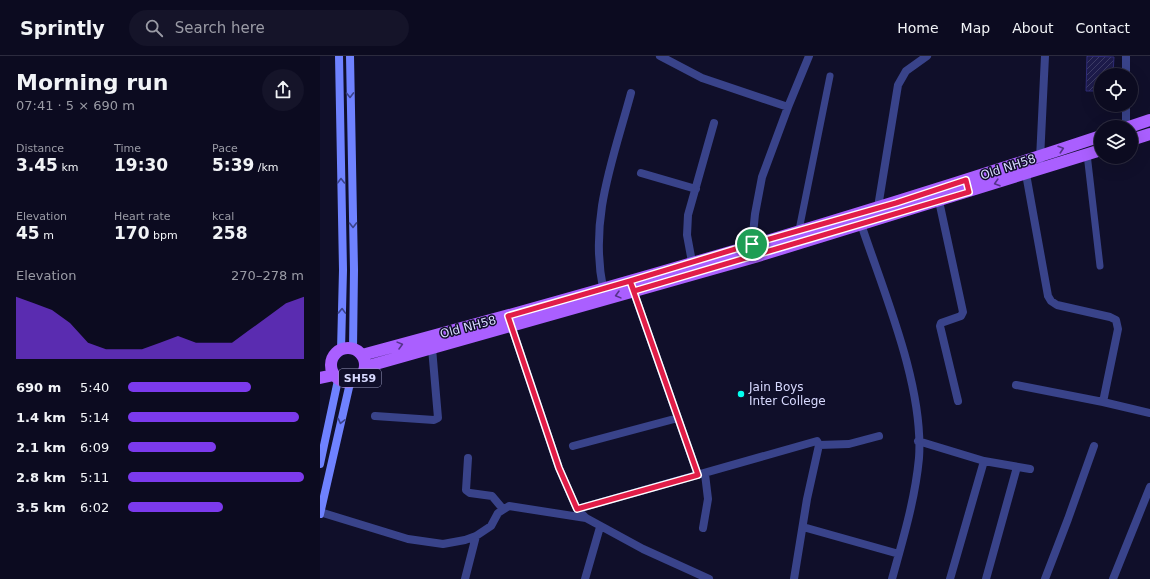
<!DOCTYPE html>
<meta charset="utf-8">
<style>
:root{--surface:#0c0b20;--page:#151429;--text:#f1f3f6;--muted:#9a9ba5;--line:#2c2b3e;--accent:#7c3aed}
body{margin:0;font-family:"DejaVu Sans",sans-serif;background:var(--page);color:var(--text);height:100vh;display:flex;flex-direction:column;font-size:15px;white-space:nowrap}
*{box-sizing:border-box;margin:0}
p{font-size:13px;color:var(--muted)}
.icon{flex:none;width:22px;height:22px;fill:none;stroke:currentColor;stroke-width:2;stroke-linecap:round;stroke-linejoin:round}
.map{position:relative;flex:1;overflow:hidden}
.drawer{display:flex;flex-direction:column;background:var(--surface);width:320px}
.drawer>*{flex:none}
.fabs{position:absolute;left:774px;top:12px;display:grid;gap:8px}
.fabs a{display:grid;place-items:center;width:44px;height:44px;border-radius:50%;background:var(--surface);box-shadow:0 4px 16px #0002,0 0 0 1px var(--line);font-size:20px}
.pin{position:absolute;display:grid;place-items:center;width:34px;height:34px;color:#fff;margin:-17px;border:2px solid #fff;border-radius:50%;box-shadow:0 1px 4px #0007}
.round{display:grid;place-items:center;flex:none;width:42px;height:42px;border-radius:21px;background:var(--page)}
.headline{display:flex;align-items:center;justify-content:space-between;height:68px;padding:0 16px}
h1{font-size:22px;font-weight:600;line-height:30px}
.figures{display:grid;grid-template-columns:repeat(3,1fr);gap:6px;height:68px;padding:4px 16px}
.figures div{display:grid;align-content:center}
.figures b{font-size:17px;font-weight:600}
.figures small{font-size:11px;font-weight:400}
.figures p{font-size:11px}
.chart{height:112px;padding:8px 16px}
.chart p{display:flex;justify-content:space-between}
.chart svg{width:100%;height:72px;margin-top:4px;fill:var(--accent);opacity:.7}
ul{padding:0 16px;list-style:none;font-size:13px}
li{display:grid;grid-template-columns:64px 48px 1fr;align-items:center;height:30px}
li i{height:10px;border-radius:5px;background:var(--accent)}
header{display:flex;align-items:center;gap:24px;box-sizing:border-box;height:56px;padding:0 20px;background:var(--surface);border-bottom:1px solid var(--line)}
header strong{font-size:19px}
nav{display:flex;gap:22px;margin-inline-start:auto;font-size:14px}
.search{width:280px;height:36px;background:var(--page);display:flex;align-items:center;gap:10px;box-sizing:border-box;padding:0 14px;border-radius:22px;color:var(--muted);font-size:15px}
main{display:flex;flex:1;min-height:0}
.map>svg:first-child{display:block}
.building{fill:url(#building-hatch);stroke:#2f2c78}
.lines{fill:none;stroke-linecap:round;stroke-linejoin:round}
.lane{stroke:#39438a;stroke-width:7}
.street{stroke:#39438a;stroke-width:8}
.secondary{stroke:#6f82ff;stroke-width:8}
.primary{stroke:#aa5fff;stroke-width:12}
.oneway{stroke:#3b438a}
.oneway2{stroke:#55338a}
.route-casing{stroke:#fff;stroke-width:8}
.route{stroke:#e11d48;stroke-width:5}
.poi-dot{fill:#04fff0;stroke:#100f2a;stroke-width:1.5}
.labels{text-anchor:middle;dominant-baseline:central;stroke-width:3;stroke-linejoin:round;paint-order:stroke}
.shield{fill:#100f2a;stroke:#9c9dbf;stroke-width:1}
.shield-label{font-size:11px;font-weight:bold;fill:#d8daff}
.street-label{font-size:12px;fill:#d8daff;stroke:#100f2a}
.poi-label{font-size:12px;fill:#d8daff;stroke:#100f2a;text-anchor:start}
</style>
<header>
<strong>Sprintly</strong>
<div class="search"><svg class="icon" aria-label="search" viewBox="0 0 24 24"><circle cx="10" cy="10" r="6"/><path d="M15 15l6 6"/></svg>Search here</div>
<nav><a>Home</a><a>Map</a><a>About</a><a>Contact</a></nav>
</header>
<main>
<section class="drawer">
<div class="headline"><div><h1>Morning run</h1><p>07:41 · 5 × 690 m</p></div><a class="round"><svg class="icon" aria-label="share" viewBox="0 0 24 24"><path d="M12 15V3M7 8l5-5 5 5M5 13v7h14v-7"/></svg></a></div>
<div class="figures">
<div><p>Distance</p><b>3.45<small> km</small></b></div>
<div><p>Time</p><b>19:30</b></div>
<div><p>Pace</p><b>5:39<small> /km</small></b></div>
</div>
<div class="figures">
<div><p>Elevation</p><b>45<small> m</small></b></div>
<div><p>Heart rate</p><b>170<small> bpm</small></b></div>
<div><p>kcal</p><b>258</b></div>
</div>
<div class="chart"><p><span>Elevation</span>270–278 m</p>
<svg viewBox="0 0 160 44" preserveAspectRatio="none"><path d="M0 44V6L10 10L20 14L30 22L40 34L50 38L60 38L70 38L80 34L90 30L100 34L110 34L120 34L130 26L140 18L150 10L160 6V44z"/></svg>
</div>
<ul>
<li><b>690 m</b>5:40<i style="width:70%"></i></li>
<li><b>1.4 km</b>5:14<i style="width:97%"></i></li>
<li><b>2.1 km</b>6:09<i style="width:50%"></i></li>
<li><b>2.8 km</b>5:11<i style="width:100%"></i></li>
<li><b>3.5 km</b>6:02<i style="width:54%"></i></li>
</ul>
</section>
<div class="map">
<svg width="830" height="523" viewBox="0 0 830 523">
<defs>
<pattern id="building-hatch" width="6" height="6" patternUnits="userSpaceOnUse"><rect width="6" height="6" fill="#1d1b4b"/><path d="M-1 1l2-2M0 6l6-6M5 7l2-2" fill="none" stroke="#3d3c66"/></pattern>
</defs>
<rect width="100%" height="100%" fill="#100f2a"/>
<path class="building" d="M767 0 794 1 793 19H781V35H766Z"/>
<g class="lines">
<path class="lane" d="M767 98 780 210
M479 174 510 20"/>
<path class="street" d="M340 0 382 22 468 51
M806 0V19
M806 49V71
M720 103 725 0
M321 117 376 133
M706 118 728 240 731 245 737 249 790 261 796 264 798 273 783 346 830 357
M619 145 643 256 641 260 621 267 620 270 638 345
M558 151 578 29 586 15 607 0
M541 168C564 237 604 330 599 402 595 444 583 483 572 523
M432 188 435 158 442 121 468 51 489 0
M372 206 367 179 368 159 394 67
M312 231 378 419
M283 232C269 162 293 104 311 37
M190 266 239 412 257 453 266 462 323 493 389 523
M696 329 783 346
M55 360 114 364 118 362 112 292
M598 385 664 405 710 413
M499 389 529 388 559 380
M253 390 358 362
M148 402 146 434 150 437 172 440 183 453
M257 453 497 385 499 389 487 443 474 523
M0 456 88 483 123 488 145 484 156 480 171 470 178 457 189 450 266 462
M483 471 579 498
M383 472 388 443 385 418
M145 523 156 480
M265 523 280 471
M630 523 664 405
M666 523 697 411
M725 523 748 463 774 390
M793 523 830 431"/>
<path class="secondary" d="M19 0 23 214 21 294
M30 0 34 214 33 293
M0 408 18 324
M0 458 30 327"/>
<path class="primary" d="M809 71 830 64
M811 84 830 78
M11 309a17 17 0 1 1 34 0a17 17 0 1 1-34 0Z
M42 299C290 233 537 161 781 80
M45 311 435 201 781 94
M0 322 14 319"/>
</g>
<defs><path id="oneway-chevron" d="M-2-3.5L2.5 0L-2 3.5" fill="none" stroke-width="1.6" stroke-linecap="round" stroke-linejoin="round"/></defs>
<g class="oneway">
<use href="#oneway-chevron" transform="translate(30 39) rotate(89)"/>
<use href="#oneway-chevron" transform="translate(21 125) rotate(-91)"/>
<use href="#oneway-chevron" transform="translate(33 169) rotate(89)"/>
<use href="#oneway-chevron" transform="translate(22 255) rotate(-88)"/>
<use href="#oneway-chevron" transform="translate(21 365) rotate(103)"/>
</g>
<g class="oneway2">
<use href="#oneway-chevron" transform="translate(741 93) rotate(-18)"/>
<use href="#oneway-chevron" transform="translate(677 127) rotate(163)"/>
<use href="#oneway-chevron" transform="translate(298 239) rotate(165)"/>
<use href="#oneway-chevron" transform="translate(80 289) rotate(-15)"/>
</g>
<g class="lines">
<defs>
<path id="route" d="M432 188 310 225 378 419 257 453 239 412 188 260 310 225 314 235 649 136 646 124 576 147 432 188"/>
</defs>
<use href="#route" class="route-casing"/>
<use href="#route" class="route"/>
</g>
<circle class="poi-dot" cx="421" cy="338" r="4"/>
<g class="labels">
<rect class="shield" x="19" y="313" width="42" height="18" rx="3"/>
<g class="shield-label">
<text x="40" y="322">SH59</text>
</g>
<g class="street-label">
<text transform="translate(688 111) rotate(-18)">Old NH58</text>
<text transform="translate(148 271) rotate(-15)">Old NH58</text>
</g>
<g class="poi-label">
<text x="429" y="331">Jain Boys<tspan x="429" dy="14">Inter College</tspan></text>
</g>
</g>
</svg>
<div class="fabs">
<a><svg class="icon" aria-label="locate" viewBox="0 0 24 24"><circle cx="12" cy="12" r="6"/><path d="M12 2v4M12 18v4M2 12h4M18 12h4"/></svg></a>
<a><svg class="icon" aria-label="layers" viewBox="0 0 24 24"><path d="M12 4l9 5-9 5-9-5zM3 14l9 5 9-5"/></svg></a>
</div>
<div class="pin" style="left:432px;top:188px;background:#1e9e55"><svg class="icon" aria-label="arrive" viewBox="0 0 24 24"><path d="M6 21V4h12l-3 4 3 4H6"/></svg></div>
</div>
</main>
